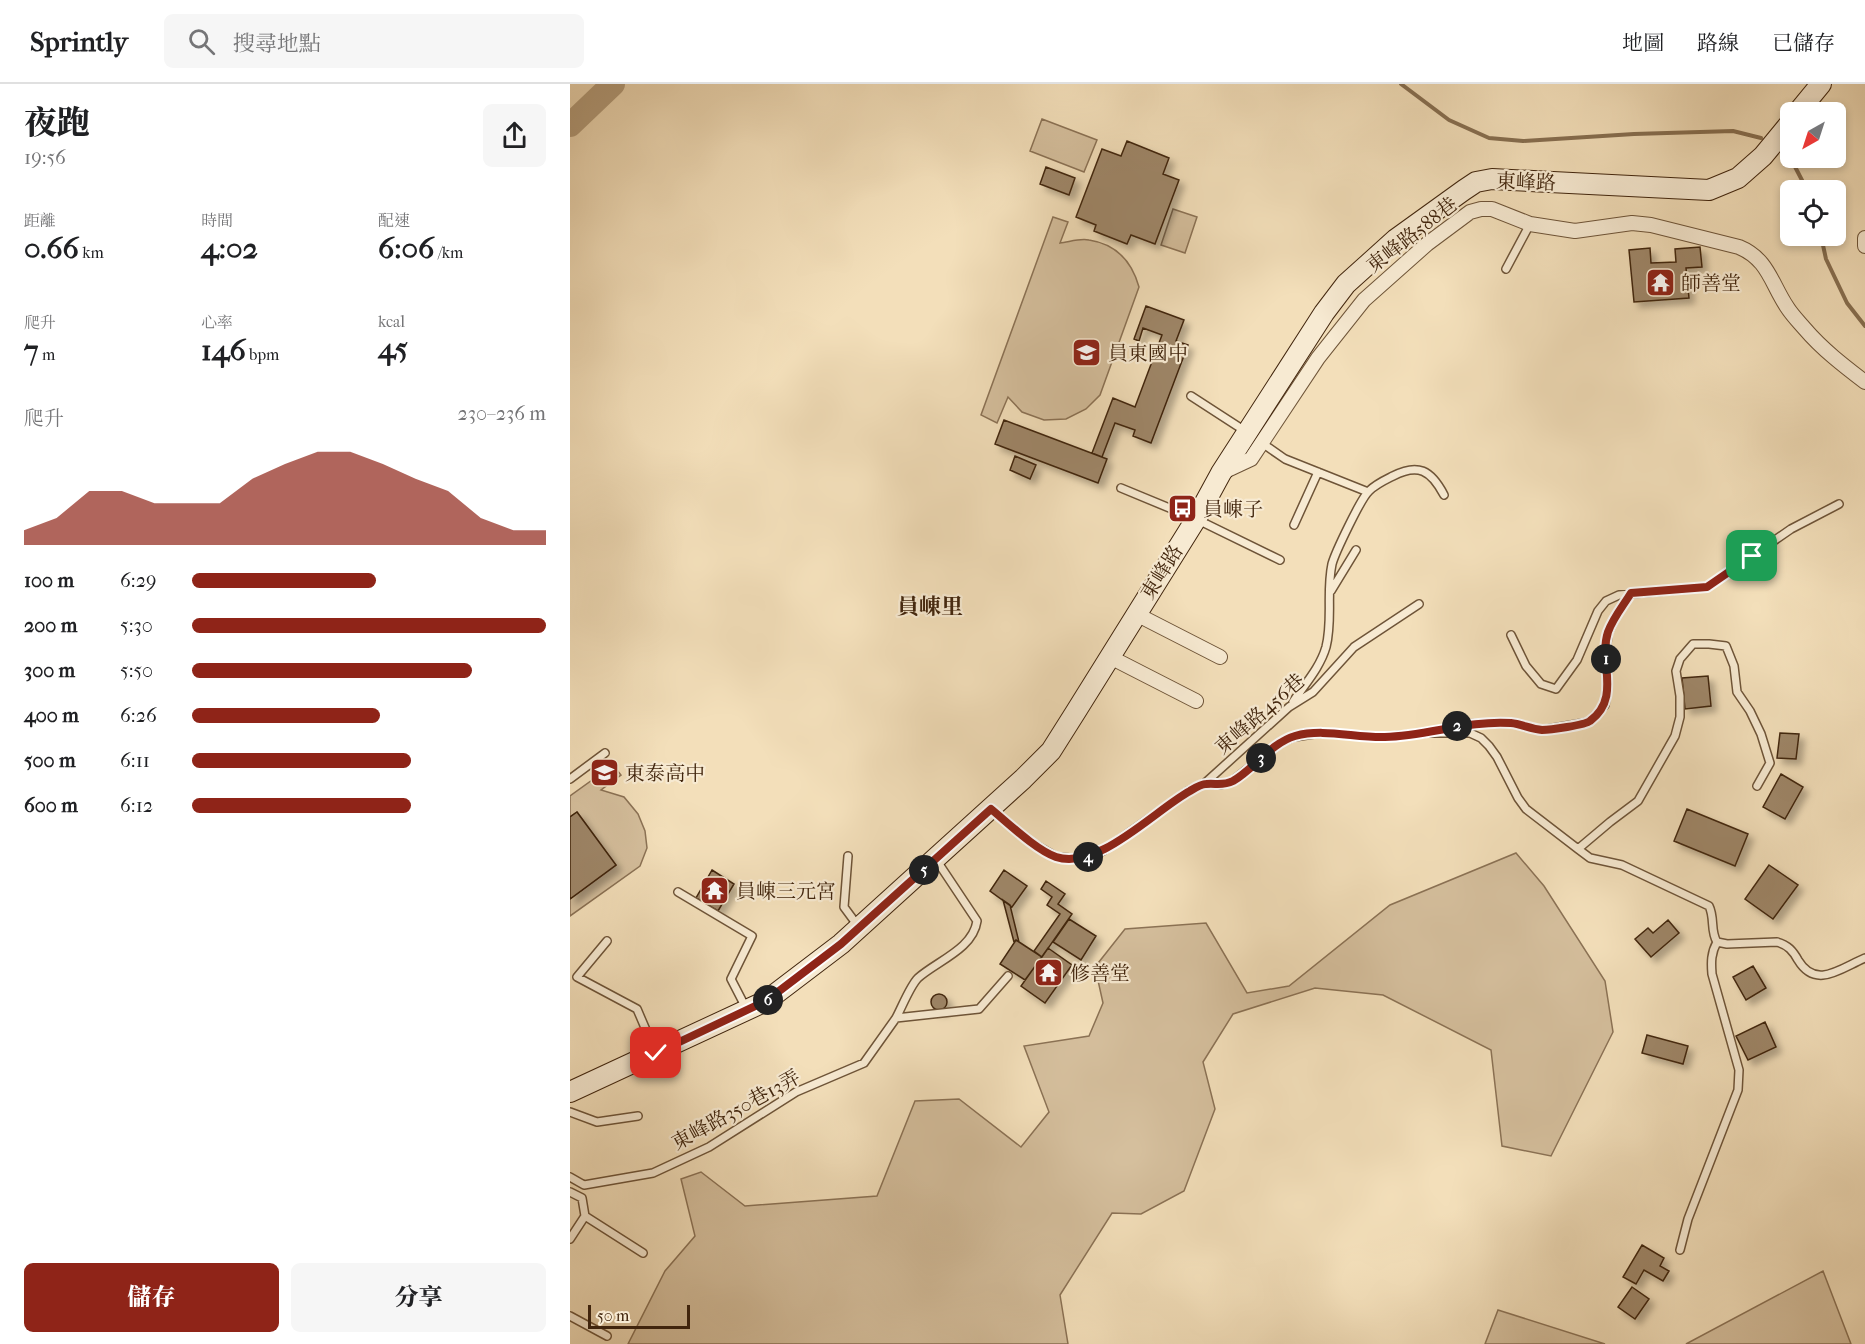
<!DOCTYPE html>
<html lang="zh-TW">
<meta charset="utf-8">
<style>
:root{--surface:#fff;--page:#f6f6f6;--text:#202124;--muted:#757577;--line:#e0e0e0;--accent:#8f2418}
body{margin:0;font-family:"IM FELL French Canon","Noto Serif TC",serif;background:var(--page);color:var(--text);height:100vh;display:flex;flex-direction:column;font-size:22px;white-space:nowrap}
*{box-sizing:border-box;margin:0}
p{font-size:20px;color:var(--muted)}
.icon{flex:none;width:33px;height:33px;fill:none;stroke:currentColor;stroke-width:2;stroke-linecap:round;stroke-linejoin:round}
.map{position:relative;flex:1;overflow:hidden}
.panel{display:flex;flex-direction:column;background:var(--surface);width:570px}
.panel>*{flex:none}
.needle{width:39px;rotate:219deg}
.tools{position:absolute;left:1210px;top:18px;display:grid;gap:12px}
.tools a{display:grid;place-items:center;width:66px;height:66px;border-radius:9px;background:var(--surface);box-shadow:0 3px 9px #0003;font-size:30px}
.scale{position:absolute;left:18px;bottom:15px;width:102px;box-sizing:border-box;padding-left:6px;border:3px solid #41250d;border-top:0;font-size:16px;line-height:21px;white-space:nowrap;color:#41250d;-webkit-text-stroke:4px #f7ead2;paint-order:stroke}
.pin{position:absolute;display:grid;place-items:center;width:51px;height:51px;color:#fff;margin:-26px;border-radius:12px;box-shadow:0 3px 9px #0006}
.km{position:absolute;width:30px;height:30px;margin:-15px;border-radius:50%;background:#222;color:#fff;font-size:16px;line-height:30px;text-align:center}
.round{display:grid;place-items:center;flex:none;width:63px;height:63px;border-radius:9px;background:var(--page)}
.head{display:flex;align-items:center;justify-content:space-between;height:102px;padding:0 24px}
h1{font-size:33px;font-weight:800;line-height:45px}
.metrics{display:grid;grid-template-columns:repeat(3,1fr);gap:9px;height:102px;padding:6px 24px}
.metrics div{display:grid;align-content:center}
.metrics b{font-size:30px;font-weight:800}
.metrics small{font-size:16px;font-weight:400}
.metrics p{font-size:16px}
.chart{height:168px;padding:12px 24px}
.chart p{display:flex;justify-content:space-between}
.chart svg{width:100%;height:108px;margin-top:6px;fill:var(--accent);opacity:.7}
.cta{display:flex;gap:12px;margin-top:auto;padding:12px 24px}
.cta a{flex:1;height:69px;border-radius:9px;background:var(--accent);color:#fff;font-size:24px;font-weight:800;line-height:69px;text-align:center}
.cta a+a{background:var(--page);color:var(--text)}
ul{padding:0 24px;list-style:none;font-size:20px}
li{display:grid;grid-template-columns:96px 72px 1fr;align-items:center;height:45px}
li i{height:15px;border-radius:8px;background:var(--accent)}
header{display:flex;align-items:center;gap:36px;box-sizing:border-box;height:84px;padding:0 30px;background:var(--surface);border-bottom:2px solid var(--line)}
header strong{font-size:28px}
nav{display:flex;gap:33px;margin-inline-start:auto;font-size:21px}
.search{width:420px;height:54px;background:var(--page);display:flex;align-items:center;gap:15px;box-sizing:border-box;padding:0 21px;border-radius:9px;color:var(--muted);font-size:22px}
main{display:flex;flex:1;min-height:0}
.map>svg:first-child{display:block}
.green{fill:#d5bf9d;stroke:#8b7255;stroke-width:1.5}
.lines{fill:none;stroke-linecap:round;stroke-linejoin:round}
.stream{stroke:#876f51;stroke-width:4}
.river{stroke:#b6a07f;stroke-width:24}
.building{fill:#9e8667;stroke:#41250d;stroke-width:1.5;filter:url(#shadow)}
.service-casing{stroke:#6e5438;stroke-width:10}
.minor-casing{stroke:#6e5438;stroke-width:16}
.secondary-casing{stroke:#41250d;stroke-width:22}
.service{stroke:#f7ead2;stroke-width:7}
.minor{stroke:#f7ead2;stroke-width:14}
.secondary{stroke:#f7ead2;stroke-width:20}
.route-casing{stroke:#fff;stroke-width:12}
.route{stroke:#8f2418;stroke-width:8}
.labels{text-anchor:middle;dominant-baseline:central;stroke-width:4.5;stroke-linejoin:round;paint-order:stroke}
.street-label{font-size:20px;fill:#41250d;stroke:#f7ead2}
.poi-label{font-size:20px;fill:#41250d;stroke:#f7ead2;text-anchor:start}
.quarter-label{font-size:22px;font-weight:bold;fill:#41250d;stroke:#f7ead2}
</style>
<header>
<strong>Sprintly</strong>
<div class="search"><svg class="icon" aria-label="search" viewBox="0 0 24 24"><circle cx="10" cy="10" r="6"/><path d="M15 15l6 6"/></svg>搜尋地點</div>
<nav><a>地圖</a><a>路線</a><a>已儲存</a></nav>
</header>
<main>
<section class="panel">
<div class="head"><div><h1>夜跑</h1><p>19:56</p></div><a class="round"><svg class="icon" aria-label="share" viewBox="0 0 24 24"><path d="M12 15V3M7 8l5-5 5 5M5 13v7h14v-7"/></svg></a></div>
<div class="metrics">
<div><p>距離</p><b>0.66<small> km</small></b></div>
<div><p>時間</p><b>4:02</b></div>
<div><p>配速</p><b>6:06<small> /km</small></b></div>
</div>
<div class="metrics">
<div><p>爬升</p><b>7<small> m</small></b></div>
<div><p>心率</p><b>146<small> bpm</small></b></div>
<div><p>kcal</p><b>45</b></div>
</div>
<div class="chart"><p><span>爬升</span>230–236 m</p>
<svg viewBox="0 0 160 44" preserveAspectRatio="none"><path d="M0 44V38L10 33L20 22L30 22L40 27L50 27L60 27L70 17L80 11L90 6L100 6L110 11L120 17L130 22L140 33L150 38L160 38V44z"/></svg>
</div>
<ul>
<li><b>100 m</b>6:29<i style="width:52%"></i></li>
<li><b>200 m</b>5:30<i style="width:100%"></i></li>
<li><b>300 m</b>5:50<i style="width:79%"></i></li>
<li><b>400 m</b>6:26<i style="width:53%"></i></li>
<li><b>500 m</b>6:11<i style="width:62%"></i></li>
<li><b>600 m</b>6:12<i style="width:62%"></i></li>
</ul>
<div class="cta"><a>儲存</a><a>分享</a></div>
</section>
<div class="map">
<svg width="1295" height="1260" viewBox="0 0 1295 1260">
<defs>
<filter id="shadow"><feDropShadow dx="5.5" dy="5.5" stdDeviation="3" flood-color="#0004"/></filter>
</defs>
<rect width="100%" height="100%" fill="#f3dfba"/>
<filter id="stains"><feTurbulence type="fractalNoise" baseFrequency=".00333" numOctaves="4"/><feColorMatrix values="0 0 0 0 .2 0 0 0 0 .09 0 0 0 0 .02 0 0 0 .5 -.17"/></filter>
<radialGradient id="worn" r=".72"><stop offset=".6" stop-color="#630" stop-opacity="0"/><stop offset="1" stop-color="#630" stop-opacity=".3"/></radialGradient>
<path class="green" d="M472 35 527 56 514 88 460 67Z
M603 125 627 133 615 169 591 161Z
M483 133 498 138 490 159C499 158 510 154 519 156 546 160 562 178 569 203L530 311 516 325 496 335 474 336 452 328 438 313 427 339 411 331Z
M43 681 51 691 31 706 54 713 68 730 75 747 77 764 70 782 0 832V815L46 781 7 728 0 733V712Z
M946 769 974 802 1035 897 1043 948 981 1072 932 1062 921 966 813 911 745 904 663 930 633 978 645 1025 614 1107 571 1130 542 1129 490 1211 498 1260H58L95 1187 125 1152 111 1095 131 1088 175 1122 307 1112 345 1017 389 1015 451 1063 479 1028 454 962 519 952 533 919 525 883 555 845 636 839 677 909 719 902 820 821Z
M1253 1187 1281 1260H1116Z
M928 1226 1035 1260H915Z"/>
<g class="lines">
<path class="stream" d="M831 0 879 36 919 54 953 57 1064 50 1163 47 1191 54
M1212 67 1219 71 1237 106
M1251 152 1256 175 1277 219 1295 242"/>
<path class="river" d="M0 41 43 0"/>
</g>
<path class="building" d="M557 57 599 74 593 90 609 96 585 160 561 151 557 160 524 147 526 141 506 133 532 65 551 72Z
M476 83 505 94 499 111 470 100Z
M1130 163 1132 183 1116 184 1119 214 1064 218 1059 166 1080 164 1081 179 1106 178 1105 165Z
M576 222 614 236 606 257 618 261 581 359 563 352 565 346 545 339 532 373 522 369 543 314 565 323 592 251 573 244 569 257 564 255Z
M434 336 537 375 528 399 425 360Z
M445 372 466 381 460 395 440 386Z
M1138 592 1141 622 1115 625 1112 594Z
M1210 649 1229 650 1226 675 1207 674Z
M1211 690 1233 703 1215 735 1193 723Z
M1117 725 1178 750 1165 782 1104 757Z
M7 728 46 781 0 815V733Z
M1199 781 1228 801 1203 835 1175 815Z
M142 786 164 800 148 827 126 814Z
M434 786 457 802 442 823 420 807Z
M476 797 495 810 488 820 502 830 472 873 464 867 490 830 477 821 482 813 471 805Z
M433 816 440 821 449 858 446 856 444 858Z
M499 835 526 852 511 876 483 858Z
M1098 836 1109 849 1081 873 1065 855 1078 844 1083 849Z
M446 856 472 873 455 896 430 880Z
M478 864 502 881 475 919 451 902Z
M1183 882 1196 904 1176 916 1163 893Z
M361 918a8 8 0 1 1 16 0a8 8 0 1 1-16 0Z
M1195 938 1206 963 1178 976 1166 952Z
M1077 951 1118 962 1113 980 1072 969Z
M1072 1161 1094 1174 1090 1182 1099 1187 1093 1197 1074 1186 1066 1200 1053 1193Z
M1062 1203 1079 1215 1065 1235 1048 1223Z"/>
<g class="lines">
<defs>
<path id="service" d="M936 185 960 140
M621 312 675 347
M692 359 715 375 798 408
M551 404 626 435 710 476
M724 441 748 388
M761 507 786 466
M941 551 956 582 971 600 986 605 1007 576 1028 527 1036 517 1049 511 1137 503 1221 445 1269 420
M723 618C734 601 750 584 756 563 763 536 756 508 762 480 765 469 791 414 799 407 806 400 815 396 823 392 848 379 861 386 874 411
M873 645 897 640 941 639 972 646 1019 638 1035 621 1038 596 1036 568 1038 549 1048 528 1061 509
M0 695 35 669
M635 699 650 701 661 698 712 658 724 653 750 649 815 653 856 649H900L911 654 919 662 927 673 948 714 956 725 1008 765 1020 774 1052 781 1139 822C1145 834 1140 847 1147 858L1157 860 1207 858C1218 861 1223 867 1228 876 1246 906 1271 884 1295 874
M423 727 457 756 487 773 512 775 533 767 618 707 635 699 719 623 743 608 784 563 849 520
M1008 765 1040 738 1068 717 1105 652 1110 633V612L1106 587 1110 575 1123 560H1139L1156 562 1164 582 1167 608 1180 627 1191 650 1200 679 1187 702
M278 772 274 823 288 842
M367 777 407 837C403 865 367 877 348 894 340 902 332 923 326 934L409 925 438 892
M108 808 182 852 161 895 176 924
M37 857 7 893 67 925 85 967
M0 1028 27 1038 68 1032
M0 1093 14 1101 83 1089 139 1063 226 1008 294 979 326 934
M0 1108 12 1114 15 1132 0 1155
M15 1132 73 1169
M1110 1166 1118 1135 1168 1006 1169 986 1142 890C1141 878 1141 869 1147 858
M0 1232 37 1252"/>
<path id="minor" d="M1295 154V162
M651 389 681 375 748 274 794 216 857 160 900 128 911 125H922L960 140 1005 147 1062 139 1081 141 1169 163C1198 175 1201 199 1217 223 1222 231 1229 238 1235 245 1252 265 1274 282 1295 298
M566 530 650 573
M540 573 626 617"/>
<path id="secondary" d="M1228 28 1251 0
M0 1008 196 917 271 860 453 695 481 667 505 629 626 435 651 389 754 229 776 200 826 155 894 106 906 98 922 95 1139 106 1168 94 1193 72 1221 38"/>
</defs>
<use href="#service" class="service-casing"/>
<use href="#minor" class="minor-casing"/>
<use href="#secondary" class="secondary-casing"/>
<use href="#service" class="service"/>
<use href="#minor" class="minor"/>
<use href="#secondary" class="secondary"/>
</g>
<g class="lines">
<defs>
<path id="route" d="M86 969 196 917 271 860 421 725C438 739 466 766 486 773 528 787 585 726 620 707 625 704 631 700 636 700 646 699 653 702 663 697 684 685 701 659 725 652 754 644 785 654 815 653 858 652 898 636 941 639 951 640 961 645 972 646 980 646 1015 641 1020 637 1052 613 1028 578 1038 548 1043 534 1053 522 1061 509L1137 503 1182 472"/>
</defs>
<use href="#route" class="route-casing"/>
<use href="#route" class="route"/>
</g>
<defs>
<symbol id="temple-square" viewBox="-11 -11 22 22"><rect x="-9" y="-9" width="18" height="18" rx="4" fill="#8f2418" stroke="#f7ead2"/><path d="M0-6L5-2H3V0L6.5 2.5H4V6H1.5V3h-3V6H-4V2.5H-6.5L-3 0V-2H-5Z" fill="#fff"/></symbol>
<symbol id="school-square" viewBox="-11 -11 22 22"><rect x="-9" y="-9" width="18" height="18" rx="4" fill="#8f2418" stroke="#f7ead2"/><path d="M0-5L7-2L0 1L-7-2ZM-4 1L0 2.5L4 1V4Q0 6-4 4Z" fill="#fff"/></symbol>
<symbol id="bus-square" viewBox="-11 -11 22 22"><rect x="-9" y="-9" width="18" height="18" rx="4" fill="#8f2418" stroke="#f7ead2"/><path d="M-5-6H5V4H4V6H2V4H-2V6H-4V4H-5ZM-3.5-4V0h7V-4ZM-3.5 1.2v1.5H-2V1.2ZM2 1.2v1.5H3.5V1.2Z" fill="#fff"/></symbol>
</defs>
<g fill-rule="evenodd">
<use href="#temple-square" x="1074" y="182" width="33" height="33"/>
<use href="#school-square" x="500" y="252" width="33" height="33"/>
<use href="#bus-square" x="596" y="408" width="33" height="33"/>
<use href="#school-square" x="18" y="672" width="33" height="33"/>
<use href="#temple-square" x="128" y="790" width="33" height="33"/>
<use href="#temple-square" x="462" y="872" width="33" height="33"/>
</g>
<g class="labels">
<g class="street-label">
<text transform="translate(956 98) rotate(2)">東峰路</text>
<text transform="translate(842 151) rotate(-38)">東峰路588巷</text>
<text transform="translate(592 488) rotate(-58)">東峰路</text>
<text transform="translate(690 630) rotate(-41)">東峰路456巷</text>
<text transform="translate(166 1026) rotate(-29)">東峰路350巷13弄</text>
</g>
<g class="poi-label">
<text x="1111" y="199">師善堂</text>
<text x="538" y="269">員東國中</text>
<text x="633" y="425">員崠子</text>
<text x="55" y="689">東泰高中</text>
<text x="166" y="807">員崠三元宮</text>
<text x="500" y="889">修善堂</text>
</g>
<g class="quarter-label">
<text x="360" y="523">員崠里</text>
</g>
</g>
<rect width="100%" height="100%" filter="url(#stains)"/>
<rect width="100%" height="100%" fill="url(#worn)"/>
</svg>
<div class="tools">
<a><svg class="needle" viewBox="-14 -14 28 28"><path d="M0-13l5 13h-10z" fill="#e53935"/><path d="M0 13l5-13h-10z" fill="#757577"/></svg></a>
<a><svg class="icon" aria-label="locate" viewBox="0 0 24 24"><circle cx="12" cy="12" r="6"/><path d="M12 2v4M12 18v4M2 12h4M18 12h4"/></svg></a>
</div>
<div class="scale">50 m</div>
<div class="pin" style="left:1182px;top:472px;background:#1e9e55"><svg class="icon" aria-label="arrive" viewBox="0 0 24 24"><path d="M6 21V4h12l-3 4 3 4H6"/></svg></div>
<div class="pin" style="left:86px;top:969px;background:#d93025"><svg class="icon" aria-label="check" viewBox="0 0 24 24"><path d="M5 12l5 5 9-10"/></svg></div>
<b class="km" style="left:1036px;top:575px">1</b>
<b class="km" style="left:887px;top:642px">2</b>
<b class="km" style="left:691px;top:674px">3</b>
<b class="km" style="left:518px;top:773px">4</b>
<b class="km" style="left:354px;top:786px">5</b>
<b class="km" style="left:198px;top:916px">6</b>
</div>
</main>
